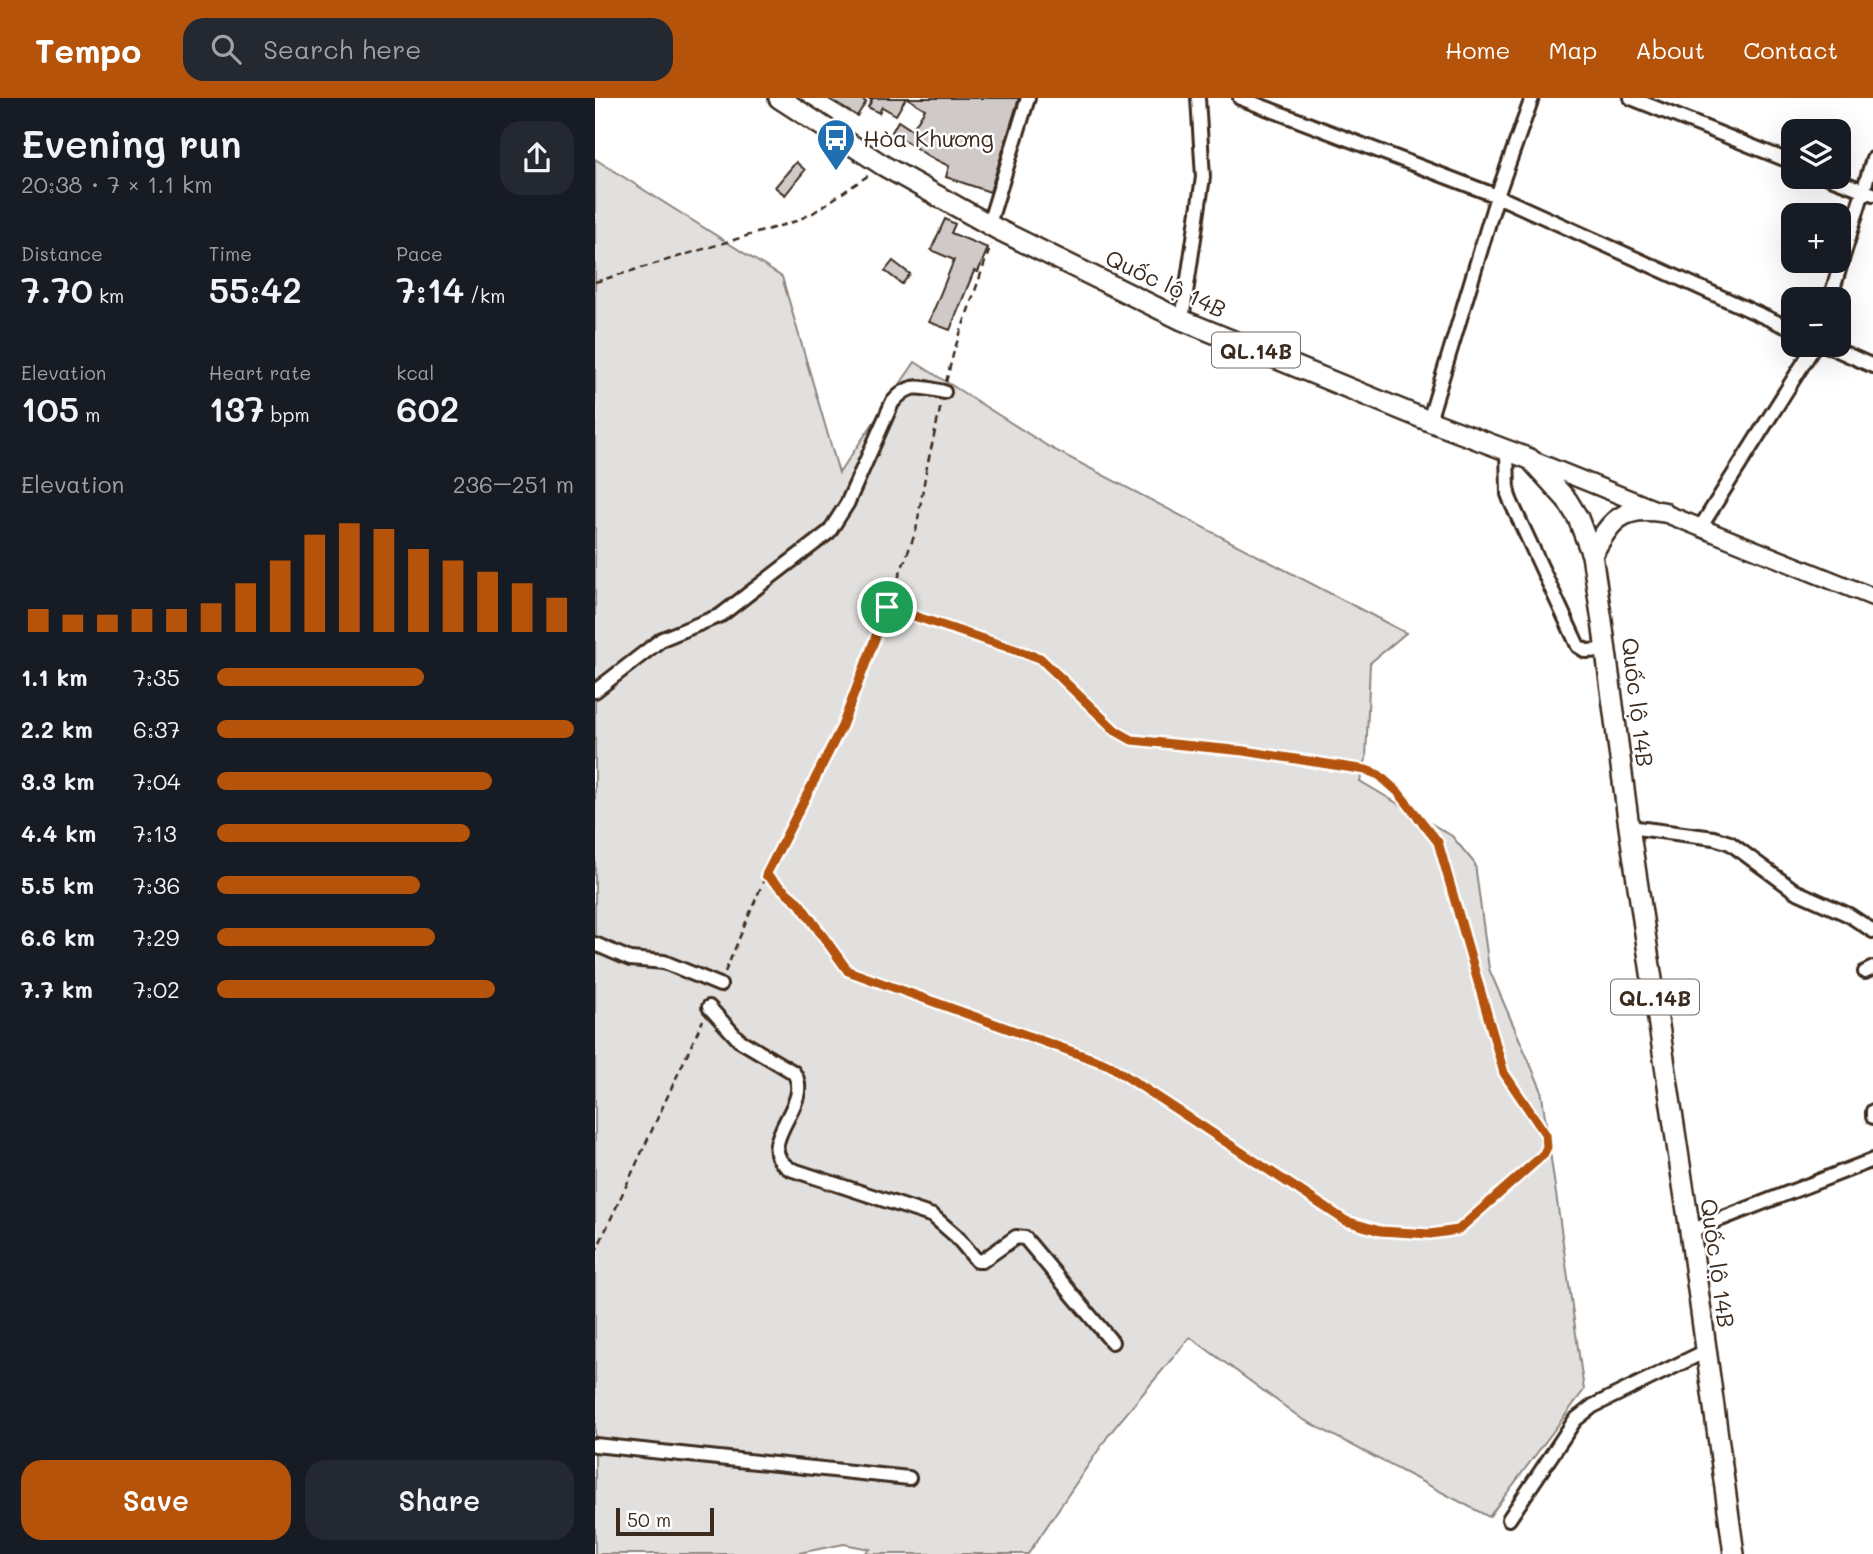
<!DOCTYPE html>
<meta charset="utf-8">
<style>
:root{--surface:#171b24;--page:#242831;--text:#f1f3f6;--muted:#9ea1a6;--accent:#b45309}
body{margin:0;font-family:Mali,sans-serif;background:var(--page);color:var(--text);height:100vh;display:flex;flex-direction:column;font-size:26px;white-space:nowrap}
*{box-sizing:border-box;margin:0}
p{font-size:23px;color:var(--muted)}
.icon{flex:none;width:38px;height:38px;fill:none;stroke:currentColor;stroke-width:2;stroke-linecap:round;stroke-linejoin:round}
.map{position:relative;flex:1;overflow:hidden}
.side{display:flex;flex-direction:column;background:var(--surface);width:595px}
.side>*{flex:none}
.controls{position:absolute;left:1186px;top:21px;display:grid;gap:14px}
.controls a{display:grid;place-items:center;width:70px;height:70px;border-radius:14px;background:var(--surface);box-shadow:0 7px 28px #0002;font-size:35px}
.scale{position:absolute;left:21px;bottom:18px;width:98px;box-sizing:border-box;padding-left:7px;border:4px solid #3b2a1e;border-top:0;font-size:19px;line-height:24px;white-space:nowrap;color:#3b2a1e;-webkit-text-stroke:5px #fff;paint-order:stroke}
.pin{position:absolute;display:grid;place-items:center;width:60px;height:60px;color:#fff;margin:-30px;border:4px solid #fff;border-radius:50%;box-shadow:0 2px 7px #0007}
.round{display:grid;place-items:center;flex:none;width:74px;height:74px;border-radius:21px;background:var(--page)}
.summary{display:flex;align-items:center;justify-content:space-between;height:119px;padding:0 21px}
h1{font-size:38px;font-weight:600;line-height:52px}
.metrics{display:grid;grid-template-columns:repeat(3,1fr);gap:10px;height:119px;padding:7px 21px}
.metrics div{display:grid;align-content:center}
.metrics b{font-size:35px;font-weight:600}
.metrics small{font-size:19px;font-weight:400}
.metrics p{font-size:19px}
.chart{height:196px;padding:14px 21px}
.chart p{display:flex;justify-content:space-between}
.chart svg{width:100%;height:126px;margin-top:7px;stroke:var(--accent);stroke-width:6}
.primary-button{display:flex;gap:14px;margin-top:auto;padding:14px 21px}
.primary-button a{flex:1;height:80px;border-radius:21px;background:var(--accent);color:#fff;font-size:28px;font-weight:600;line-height:80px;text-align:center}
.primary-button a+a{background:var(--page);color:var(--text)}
ul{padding:0 21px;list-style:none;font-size:23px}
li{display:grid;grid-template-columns:112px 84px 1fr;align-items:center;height:52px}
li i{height:18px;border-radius:9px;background:var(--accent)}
header{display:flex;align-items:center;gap:42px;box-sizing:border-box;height:98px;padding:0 35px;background:var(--accent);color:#fff}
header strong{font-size:33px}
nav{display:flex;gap:38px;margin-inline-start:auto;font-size:24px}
.search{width:490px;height:63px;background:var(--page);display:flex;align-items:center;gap:18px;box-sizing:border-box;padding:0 24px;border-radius:21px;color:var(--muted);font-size:26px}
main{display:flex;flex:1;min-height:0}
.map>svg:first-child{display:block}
.green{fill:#e2e0de;stroke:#8e857e;stroke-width:2}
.building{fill:#cfcac7;stroke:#3b2a1e;stroke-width:2}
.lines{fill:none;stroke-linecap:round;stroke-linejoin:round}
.minor-casing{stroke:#3b2a1e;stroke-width:18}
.major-casing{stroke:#3b2a1e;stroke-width:21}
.highway-casing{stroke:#3b2a1e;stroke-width:24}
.path{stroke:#3b2a1e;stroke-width:2.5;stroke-dasharray:7 5;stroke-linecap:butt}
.minor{stroke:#fff;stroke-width:12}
.major{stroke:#fff;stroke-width:16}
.highway{stroke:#fff;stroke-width:19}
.route-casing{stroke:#fff;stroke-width:14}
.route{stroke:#b45309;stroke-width:9}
.labels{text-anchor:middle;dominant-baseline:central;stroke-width:5;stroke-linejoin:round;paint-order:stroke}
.shield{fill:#fff;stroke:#766a62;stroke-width:2}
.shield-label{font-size:21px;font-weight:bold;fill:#3b2a1e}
.poi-label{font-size:23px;fill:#3b2a1e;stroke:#fff;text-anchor:start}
.street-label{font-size:23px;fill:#3b2a1e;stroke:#fff}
</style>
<header>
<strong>Tempo</strong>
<div class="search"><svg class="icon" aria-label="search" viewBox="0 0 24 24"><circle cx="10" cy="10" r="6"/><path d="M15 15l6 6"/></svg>Search here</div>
<nav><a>Home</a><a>Map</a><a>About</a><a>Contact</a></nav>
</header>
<main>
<section class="side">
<div class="summary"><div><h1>Evening run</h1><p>20:38 · 7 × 1.1 km</p></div><a class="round"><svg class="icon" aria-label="share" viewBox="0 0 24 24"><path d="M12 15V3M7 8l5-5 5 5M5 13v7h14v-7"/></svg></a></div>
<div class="metrics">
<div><p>Distance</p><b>7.70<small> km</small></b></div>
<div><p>Time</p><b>55:42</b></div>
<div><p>Pace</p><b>7:14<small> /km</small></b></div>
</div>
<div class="metrics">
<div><p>Elevation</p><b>105<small> m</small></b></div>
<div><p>Heart rate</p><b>137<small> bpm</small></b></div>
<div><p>kcal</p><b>602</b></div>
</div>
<div class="chart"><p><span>Elevation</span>236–251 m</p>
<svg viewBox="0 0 160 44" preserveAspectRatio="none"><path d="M5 44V36M15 44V38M25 44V38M35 44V36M45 44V36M55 44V34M65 44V27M75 44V19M85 44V10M95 44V6M105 44V8M115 44V15M125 44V19M135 44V23M145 44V27M155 44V32"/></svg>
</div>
<ul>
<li><b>1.1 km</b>7:35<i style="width:58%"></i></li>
<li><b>2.2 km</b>6:37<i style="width:100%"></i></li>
<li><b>3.3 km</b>7:04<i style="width:77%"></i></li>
<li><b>4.4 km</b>7:13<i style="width:71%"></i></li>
<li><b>5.5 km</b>7:36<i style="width:57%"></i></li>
<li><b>6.6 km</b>7:29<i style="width:61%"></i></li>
<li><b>7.7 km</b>7:02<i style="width:78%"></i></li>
</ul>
<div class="primary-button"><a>Save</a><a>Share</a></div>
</section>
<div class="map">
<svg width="1278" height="1456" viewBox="0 0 1278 1456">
<rect width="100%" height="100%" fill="#fff"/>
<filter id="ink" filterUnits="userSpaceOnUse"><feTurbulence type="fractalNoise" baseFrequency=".0143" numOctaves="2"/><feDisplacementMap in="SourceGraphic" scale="14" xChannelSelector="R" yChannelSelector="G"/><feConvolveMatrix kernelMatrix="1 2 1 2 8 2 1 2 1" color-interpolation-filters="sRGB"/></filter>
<g filter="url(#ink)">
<path class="green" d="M0 61 187 179 244 375 320 264 454 349 811 535 775 565 771 661 765 683 857 738 880 766 894 871 946 991 989 1292 894 1419 707 1321 595 1239 515 1335 433 1456H269L275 1451 249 1446 199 1456H0Z"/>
<path class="building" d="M232 0H264L271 4 262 18Z
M273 0H311L301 17 287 9 284 15 273 9 277 2Z
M312 0H424L395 94 351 79 354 68 333 58 297 34 303 23 317 32 330 11Z
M201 64 210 72 190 97 180 89Z
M350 121 360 126 356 135 393 150 383 174 379 173 355 232 334 224 359 162 336 152Z
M298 163 315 176 307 186 290 173Z"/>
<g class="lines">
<defs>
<path id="minor" d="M645 0 902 98 1199 232
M1036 0 1199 65
M1233 79 1278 96
M394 126 433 0
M1235 201 1278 61
M587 222 608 79 603 0
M1231 247 1278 268
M834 323 902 98 937 0
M912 351 913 396 916 404 983 548 991 553 1011 552
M1105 430 1220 247
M0 593 67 541 126 517 234 434 252 406 297 305C315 283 325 289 349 294
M1034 729 1119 740 1135 745 1200 793 1254 817 1278 833
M0 846 35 861 69 864 125 887
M1270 874 1278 870
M114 909 144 942 198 974C222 1005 154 1046 195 1071L338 1118 361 1138 382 1163H387L421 1139 430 1140 517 1244
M1278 1013V1019
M1095 1133 1278 1062
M0 1347 314 1380
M914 1421 980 1322 998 1308 1111 1253"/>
<path id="major" d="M935 361 1278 499"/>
<path id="highway" d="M184 0 289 68 402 131 587 222 834 323 935 361 972 402 983 420 997 457 1007 523 1034 729 1095 1133 1139 1456
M997 457C1015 423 1027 407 1068 414"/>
</defs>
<use href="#minor" class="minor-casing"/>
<use href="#major" class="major-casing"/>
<use href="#highway" class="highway-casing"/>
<path class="path" d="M0 184 201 123 218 115 274 77
M351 284 359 253 396 147
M171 777 204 805 253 873 514 967 751 1123 785 1133 835 1136 863 1132 948 1057 952 1049 951 1037 909 975 843 744 803 694 784 677 771 672 649 653 537 642 521 633 445 560 292 509
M130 874 171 777 247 628 321 433 331 373 346 307
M0 1155 108 922"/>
<use href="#minor" class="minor"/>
<use href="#major" class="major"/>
<use href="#highway" class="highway"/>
</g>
</g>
<g class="lines" filter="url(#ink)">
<defs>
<path id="route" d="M292 509 445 560 521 633 537 642 649 653 771 672 784 677 803 694 843 744 909 975 951 1037 952 1049 948 1057 863 1132 835 1136 785 1133 751 1123 514 967 253 873 204 805 171 777 247 628Z"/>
</defs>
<use href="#route" class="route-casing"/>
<use href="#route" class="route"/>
</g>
<defs>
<symbol id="bus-pin" viewBox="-11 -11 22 30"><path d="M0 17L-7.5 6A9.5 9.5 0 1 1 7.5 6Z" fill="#1f6fb2" stroke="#fff"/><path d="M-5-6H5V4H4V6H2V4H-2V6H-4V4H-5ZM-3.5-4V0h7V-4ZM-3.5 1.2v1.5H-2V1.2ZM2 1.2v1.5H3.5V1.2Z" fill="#fff"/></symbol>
</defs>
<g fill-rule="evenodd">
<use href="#bus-pin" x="219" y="18" width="44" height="60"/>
</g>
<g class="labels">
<g class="shield">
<rect x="617" y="234.5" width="88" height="35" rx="5"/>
<rect x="1016" y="881.5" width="88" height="35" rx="5"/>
</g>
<g class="shield-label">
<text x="661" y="252">QL.14B</text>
<text x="1060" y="899">QL.14B</text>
</g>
<g class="poi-label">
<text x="268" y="40">Hòa Khương</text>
</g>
<g class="street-label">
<text transform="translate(571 185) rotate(25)">Quốc lộ 14B</text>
<text transform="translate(1043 604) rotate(83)">Quốc lộ 14B</text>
<text transform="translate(1123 1165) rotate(82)">Quốc lộ 14B</text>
</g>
</g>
</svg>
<div class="controls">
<a><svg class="icon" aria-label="layers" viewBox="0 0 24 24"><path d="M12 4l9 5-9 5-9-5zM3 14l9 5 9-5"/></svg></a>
<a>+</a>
<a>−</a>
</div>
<div class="scale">50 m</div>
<div class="pin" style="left:292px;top:509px;background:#1e9e55"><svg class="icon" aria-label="arrive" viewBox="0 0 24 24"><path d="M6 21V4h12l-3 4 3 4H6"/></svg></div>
</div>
</main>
